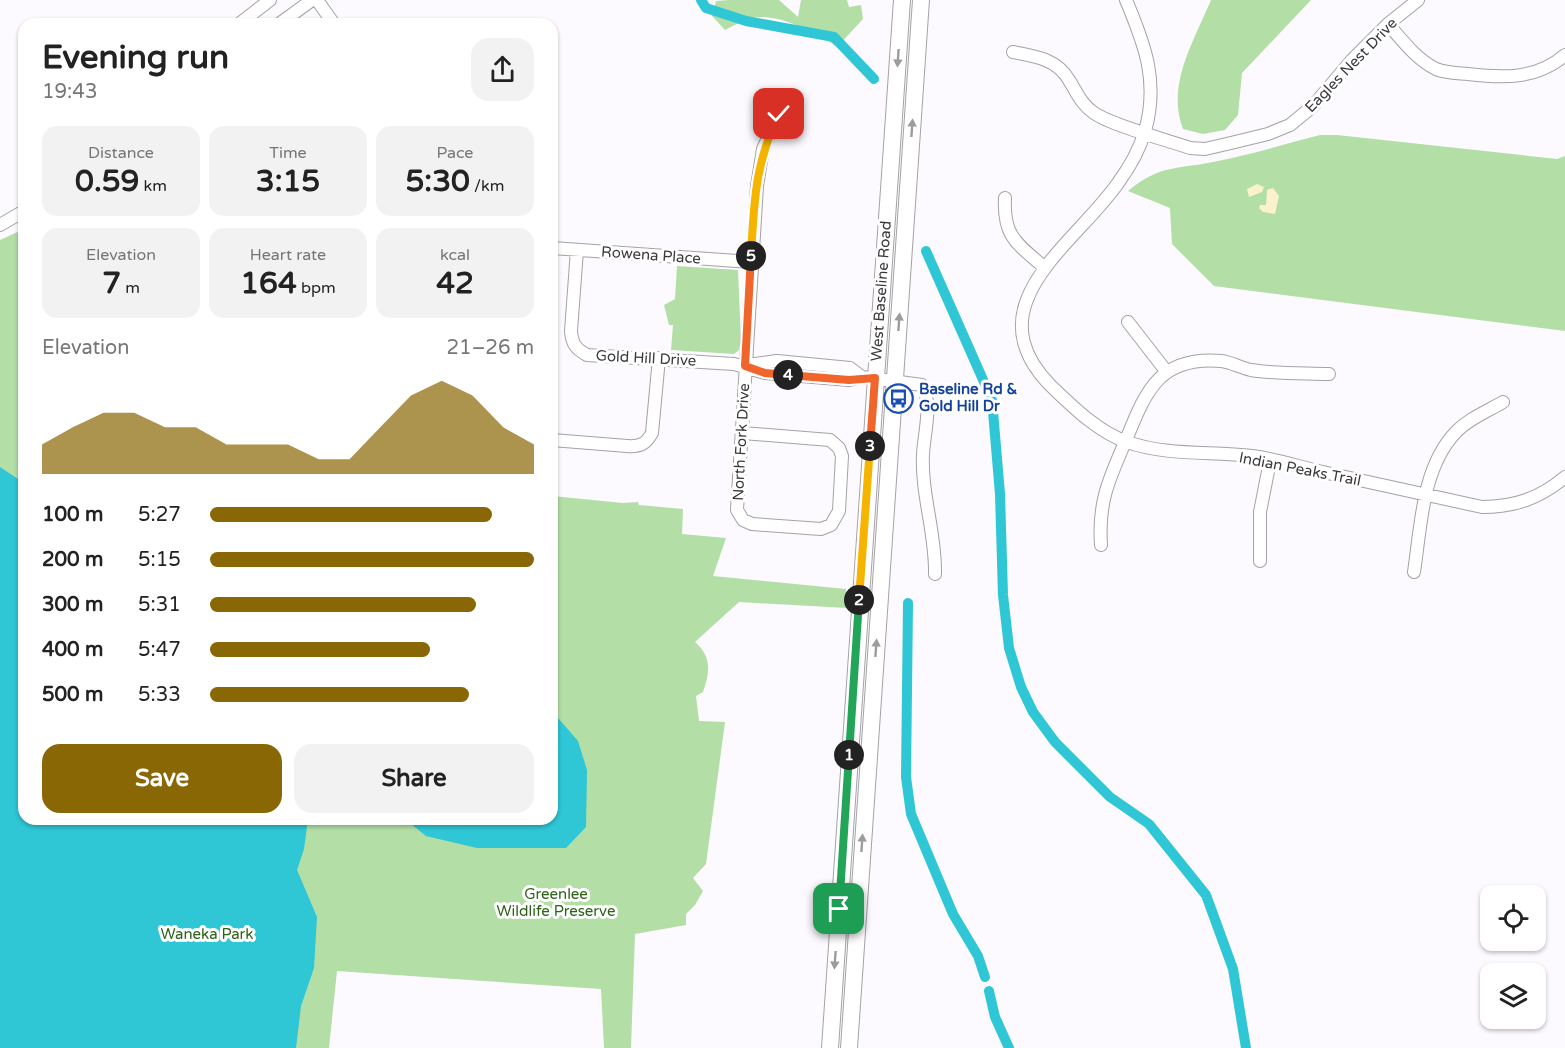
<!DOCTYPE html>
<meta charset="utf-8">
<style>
:root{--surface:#fff;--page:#f2f2f2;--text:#222;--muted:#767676;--accent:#8a6705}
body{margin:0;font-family:"Varela Round",sans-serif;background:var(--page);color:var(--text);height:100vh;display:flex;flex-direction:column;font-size:22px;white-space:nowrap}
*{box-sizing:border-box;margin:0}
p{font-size:20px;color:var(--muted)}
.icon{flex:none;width:33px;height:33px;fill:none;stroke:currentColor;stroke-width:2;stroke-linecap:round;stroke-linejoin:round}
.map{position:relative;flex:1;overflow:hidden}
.details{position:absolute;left:18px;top:18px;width:540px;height:807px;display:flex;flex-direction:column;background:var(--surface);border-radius:18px;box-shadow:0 2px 4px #0004}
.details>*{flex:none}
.controls{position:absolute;left:1480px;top:885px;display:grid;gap:12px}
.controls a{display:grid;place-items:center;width:66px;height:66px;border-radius:12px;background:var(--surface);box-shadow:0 2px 4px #0004;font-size:30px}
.pin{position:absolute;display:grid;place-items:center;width:51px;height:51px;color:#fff;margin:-26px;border-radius:12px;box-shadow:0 3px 9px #0006}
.km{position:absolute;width:30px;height:30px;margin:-15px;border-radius:50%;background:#222;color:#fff;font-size:16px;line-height:30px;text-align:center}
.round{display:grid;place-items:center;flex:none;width:63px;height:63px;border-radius:18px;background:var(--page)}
.headline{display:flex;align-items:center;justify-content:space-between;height:102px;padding:0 24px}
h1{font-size:33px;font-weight:700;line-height:45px}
.figures{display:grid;grid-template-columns:repeat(3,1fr);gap:9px;height:102px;padding:6px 24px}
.figures div{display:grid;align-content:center;border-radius:15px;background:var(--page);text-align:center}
.figures b{font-size:30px;font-weight:700}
.figures small{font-size:16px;font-weight:400}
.figures p{font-size:16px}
.chart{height:168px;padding:12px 24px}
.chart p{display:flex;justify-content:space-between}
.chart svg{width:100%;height:108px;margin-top:6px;fill:var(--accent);opacity:.7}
.action{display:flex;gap:12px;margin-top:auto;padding:12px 24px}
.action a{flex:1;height:69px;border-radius:18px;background:var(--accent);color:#fff;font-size:24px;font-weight:700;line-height:69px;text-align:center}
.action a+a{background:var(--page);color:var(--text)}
ul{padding:0 24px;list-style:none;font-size:20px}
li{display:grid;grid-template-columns:96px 72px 1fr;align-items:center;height:45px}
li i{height:15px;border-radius:8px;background:var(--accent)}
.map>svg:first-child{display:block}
.green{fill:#b3dea6}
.sand{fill:#fbf1cc}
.water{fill:#2fc6d5}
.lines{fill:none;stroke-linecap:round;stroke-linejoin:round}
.canal{stroke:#2fc6d5;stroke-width:10}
.street-casing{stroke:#a4a2a6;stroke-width:14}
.secondary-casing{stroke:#a4a2a6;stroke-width:18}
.street{stroke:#fff;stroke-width:12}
.secondary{stroke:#fff;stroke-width:16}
.oneway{fill:#9c9c9d}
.split-1-casing{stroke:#fff;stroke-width:12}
.split-2-casing{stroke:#fff;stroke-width:12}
.split-3-casing{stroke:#fff;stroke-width:12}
.split-4-casing{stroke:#fff;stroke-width:12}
.split-5-casing{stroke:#fff;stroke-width:12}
.split-6-casing{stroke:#fff;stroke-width:12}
.split-1{stroke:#22a559;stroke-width:8}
.split-2{stroke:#22a559;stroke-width:8}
.split-3{stroke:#f5b400;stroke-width:8}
.split-4{stroke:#f0652b;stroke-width:8}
.split-5{stroke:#f0652b;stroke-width:8}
.split-6{stroke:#f5b400;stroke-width:8}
.labels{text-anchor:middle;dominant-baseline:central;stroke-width:6;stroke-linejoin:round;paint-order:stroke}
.street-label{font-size:15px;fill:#3a393b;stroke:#fff}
.transit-label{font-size:15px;font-weight:bold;fill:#164399;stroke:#fff;text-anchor:start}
.park-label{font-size:15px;fill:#2c6218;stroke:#fff}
</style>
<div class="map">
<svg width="1565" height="1048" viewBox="0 0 1565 1048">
<rect width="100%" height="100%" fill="#fcfafe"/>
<path class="green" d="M729 0H779L798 17 801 0H847L849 7 861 5 863 19 837 47C818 33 776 12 752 18 743 20 733 26 725 30L712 16 716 1Z
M1211 0H1311L1242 73 1238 115 1225 130 1203 134 1183 129C1166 85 1194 41 1211 0Z
M1320 135H1337L1557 159 1565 156V331L1214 286 1172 244 1170 208 1128 191C1161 164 1175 170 1213 162 1249 155 1285 144 1320 135Z
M24 229V819H552V496L623 503 638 502 639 505 683 509 682 534 726 538 713 576 846 589 847 608 739 602 695 642C712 657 710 672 703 692L696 696 699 721 725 722 706 864 693 878 703 891 695 905 686 914V925L635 934 631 1048H604L601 989 337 971 329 1048H0V240Z
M677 266 738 270 741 341 739 350 734 354 671 350 673 325H669L664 305 675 299Z"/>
<path class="sand" d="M1257 184 1264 187 1262 192 1249 197 1247 189Z
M1273 188 1279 196 1275 214 1263 212 1259 208 1260 205H1266L1267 190Z"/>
<path class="water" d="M0 467 24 483V819H308L304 849 297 870 317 917 314 968 301 1006 296 1048H0Z
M552 711 578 741 587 770 586 827 566 848H477L426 836 406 820 552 819Z"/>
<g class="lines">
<path class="canal" d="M701 0 706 8 746 21 834 37 874 79
M926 251 992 400 1000 494 1003 595 1009 648 1021 687 1033 712 1055 742 1110 797 1149 824 1206 895 1233 969 1246 1048
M908 603 906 777 911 814 953 914 978 956 985 977
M989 991 995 1017 1009 1048"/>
<defs>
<path id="street" d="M317 0 334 24
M1126 0C1145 45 1159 82 1145 131 1140 148 1129 168 1118 183 1076 244 971 305 1051 386 1073 407 1098 432 1127 442 1168 456 1210 451 1252 456 1276 459 1300 467 1323 472 1376 484 1429 495 1482 507 1515 507 1540 498 1565 477
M239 24 270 0
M279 24 312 0
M1388 24C1402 40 1416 59 1436 69 1445 73 1457 73 1468 74 1502 78 1536 80 1565 55
M1013 52C1035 56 1057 59 1069 80 1077 93 1081 104 1094 113 1111 125 1167 140 1190 148L1205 149 1231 143 1268 134 1290 125 1313 106 1352 60 1388 24 1418 0
M1005 198C1003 236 1016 243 1044 267
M0 225 24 211
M552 248 751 262
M577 250 571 331C572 344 576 349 587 355L734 364 765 373 849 380 862 377 922 385C933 403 924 434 923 454 921 495 936 533 935 574
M1128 322 1166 371
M747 365 777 361 850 368 862 377
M743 433 830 440 839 448 842 456 839 511 831 525 821 529 752 524 743 520 737 510 757 186 763 149 779 114
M552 440 627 446C640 447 646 444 652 433L659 358
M1101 545C1098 502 1109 479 1126 440 1146 391 1159 356 1221 361 1231 362 1241 368 1251 370 1276 374 1304 373 1329 374
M1260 561V512L1270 461
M1414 572C1421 526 1422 467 1456 432 1468 419 1488 411 1503 402"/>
<path id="secondary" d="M830 1048 902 0
M849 1048 921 0"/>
</defs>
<use href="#street" class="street-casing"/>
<use href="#secondary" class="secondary-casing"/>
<use href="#street" class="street"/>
<use href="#secondary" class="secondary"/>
</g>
<defs><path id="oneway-solid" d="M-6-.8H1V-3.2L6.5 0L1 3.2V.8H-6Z" transform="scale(1.5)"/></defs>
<g class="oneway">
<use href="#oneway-solid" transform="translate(898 58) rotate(94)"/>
<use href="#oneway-solid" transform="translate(912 128) rotate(-86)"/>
<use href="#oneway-solid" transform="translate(899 322) rotate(-86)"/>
<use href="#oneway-solid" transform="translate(876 648) rotate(-86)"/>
<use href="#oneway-solid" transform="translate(862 843) rotate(-86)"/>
<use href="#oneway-solid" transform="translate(835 960) rotate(94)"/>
</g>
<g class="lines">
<defs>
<path id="split-1" d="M839 909 849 755"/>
<path id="split-2" d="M849 755 859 600"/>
<path id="split-3" d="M859 600 870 446"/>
<path id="split-4" d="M788 375 849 380 875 378 870 446"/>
<path id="split-5" d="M751 256 745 366 765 373 788 375"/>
<path id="split-6" d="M751 256C754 202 755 163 779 114"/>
</defs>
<use href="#split-1" class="split-1-casing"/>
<use href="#split-2" class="split-2-casing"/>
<use href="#split-3" class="split-3-casing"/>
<use href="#split-4" class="split-4-casing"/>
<use href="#split-5" class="split-5-casing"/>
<use href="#split-6" class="split-6-casing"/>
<use href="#split-1" class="split-1"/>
<use href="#split-2" class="split-2"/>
<use href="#split-3" class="split-3"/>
<use href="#split-4" class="split-4"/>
<use href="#split-5" class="split-5"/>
<use href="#split-6" class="split-6"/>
</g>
<defs>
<symbol id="bus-ring" viewBox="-11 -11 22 22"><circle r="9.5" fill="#fff" stroke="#1a4fb4" stroke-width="1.5"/><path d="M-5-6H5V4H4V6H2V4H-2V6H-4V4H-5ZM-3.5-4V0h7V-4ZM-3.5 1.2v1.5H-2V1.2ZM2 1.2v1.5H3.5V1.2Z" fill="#1a4fb4"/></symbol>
</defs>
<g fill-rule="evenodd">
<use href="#bus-ring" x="882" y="382" width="33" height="33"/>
</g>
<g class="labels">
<g class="street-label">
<text transform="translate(1351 65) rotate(-46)">Eagles Nest Drive</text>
<text transform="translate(651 255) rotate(4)">Rowena Place</text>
<text transform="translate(881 291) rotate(-86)">West Baseline Road</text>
<text transform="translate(646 358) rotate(3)">Gold Hill Drive</text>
<text transform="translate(741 442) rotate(-87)">North Fork Drive</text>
<text transform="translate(1300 469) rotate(11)">Indian Peaks Trail</text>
</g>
<g class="transit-label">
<text x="919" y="389">Baseline Rd &amp;<tspan x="919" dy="17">Gold Hill Dr</tspan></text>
</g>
<g class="park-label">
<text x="556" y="894">Greenlee<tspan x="556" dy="17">Wildlife Preserve</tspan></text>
<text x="207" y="934">Waneka Park</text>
</g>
</g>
</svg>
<div class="controls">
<a><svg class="icon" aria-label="locate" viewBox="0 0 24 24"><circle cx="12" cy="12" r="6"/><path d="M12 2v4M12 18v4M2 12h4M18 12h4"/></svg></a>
<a><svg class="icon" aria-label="layers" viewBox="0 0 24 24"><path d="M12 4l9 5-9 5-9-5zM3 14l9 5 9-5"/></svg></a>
</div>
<div class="pin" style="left:839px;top:909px;background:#1e9e55"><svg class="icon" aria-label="arrive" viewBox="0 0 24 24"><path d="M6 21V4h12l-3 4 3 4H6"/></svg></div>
<div class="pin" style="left:779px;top:114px;background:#d93025"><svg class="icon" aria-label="check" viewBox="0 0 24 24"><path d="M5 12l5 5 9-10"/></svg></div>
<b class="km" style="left:849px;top:755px">1</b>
<b class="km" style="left:859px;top:600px">2</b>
<b class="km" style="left:870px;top:446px">3</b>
<b class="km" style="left:788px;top:375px">4</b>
<b class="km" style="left:751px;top:256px">5</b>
<section class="details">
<div class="headline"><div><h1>Evening run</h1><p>19:43</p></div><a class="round"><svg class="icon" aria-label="share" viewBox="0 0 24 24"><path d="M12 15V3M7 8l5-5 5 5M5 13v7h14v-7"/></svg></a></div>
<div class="figures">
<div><p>Distance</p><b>0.59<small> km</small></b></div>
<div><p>Time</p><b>3:15</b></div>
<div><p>Pace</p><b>5:30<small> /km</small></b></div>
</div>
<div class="figures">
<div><p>Elevation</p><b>7<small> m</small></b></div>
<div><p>Heart rate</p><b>164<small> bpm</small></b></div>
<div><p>kcal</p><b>42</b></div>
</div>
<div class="chart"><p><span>Elevation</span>21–26 m</p>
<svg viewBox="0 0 160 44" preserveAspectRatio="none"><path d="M0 44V32L10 25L20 19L30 19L40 25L50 25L60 32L70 32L80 32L90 38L100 38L110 25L120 12L130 6L140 12L150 25L160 32V44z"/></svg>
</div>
<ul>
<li><b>100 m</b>5:27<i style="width:87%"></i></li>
<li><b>200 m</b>5:15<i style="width:100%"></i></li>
<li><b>300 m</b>5:31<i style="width:82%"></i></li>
<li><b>400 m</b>5:47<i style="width:68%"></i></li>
<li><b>500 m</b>5:33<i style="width:80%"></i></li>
</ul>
<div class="action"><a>Save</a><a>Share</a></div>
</section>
</div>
